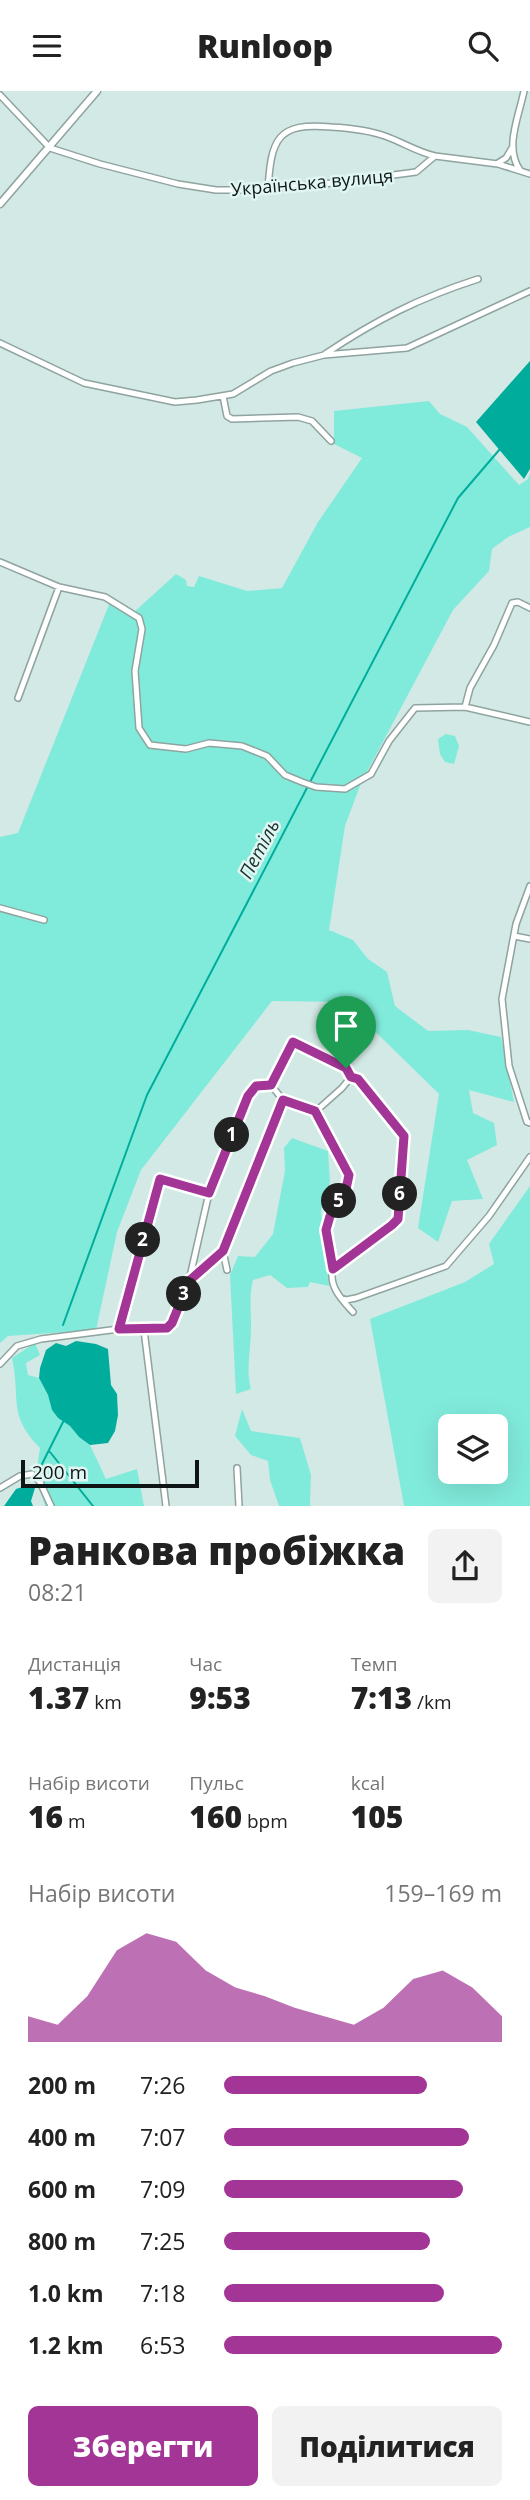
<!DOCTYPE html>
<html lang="uk">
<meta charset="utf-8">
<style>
:root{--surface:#fff;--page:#f2f2f2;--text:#222;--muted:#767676;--accent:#a23595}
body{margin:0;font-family:"Open Sans",sans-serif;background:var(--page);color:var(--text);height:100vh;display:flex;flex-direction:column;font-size:26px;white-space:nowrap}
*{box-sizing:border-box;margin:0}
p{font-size:23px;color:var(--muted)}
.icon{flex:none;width:38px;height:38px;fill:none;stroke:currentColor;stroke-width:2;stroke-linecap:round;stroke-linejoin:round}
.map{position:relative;height:1415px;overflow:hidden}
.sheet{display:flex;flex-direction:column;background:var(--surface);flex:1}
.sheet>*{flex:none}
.buttons{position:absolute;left:438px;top:1323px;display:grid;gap:14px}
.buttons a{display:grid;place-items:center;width:70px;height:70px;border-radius:10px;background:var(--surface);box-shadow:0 7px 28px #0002;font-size:35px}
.scale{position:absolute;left:21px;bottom:18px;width:178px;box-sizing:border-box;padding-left:7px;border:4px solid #0e1514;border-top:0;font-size:19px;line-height:24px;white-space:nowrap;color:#0e1514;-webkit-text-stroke:5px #e0f6f2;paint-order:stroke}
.pin{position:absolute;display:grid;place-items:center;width:60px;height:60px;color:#fff;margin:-72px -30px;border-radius:50% 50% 50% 0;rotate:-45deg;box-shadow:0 0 7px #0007}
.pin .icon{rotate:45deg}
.km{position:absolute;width:35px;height:35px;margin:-18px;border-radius:50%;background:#222;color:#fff;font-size:19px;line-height:35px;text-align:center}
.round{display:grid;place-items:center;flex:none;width:74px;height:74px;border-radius:10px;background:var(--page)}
.summary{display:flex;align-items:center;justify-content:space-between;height:119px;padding:0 28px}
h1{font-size:38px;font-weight:800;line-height:52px}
.stats{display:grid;grid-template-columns:repeat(3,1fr);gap:10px;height:119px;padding:7px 28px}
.stats div{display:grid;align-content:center}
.stats b{font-size:30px;font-weight:800}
.stats small{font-size:19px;font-weight:400}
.stats p{font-size:19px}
.chart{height:196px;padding:14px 28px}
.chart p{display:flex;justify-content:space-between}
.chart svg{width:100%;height:126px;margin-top:7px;fill:var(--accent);opacity:.7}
.button{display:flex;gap:14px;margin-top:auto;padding:14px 28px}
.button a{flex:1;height:80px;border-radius:10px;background:var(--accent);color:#fff;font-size:28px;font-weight:800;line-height:80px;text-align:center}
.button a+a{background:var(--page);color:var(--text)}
ul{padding:0 28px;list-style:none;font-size:23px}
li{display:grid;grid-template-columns:112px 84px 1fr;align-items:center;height:52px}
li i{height:18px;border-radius:9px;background:var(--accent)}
header{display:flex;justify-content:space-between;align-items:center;height:91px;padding:0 28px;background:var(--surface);font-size:32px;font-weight:800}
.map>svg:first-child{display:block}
.green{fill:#81ebdb;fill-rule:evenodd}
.water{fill:#00ad9c}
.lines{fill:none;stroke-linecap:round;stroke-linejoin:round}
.stream{stroke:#00ad9c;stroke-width:2}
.minor-casing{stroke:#8fa39f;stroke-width:8}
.tertiary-casing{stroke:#8fa39f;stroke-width:9}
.minor{stroke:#fff;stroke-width:5}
.tertiary{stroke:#fff;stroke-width:6}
.route-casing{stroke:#fff;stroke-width:14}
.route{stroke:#a23595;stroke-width:9}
.labels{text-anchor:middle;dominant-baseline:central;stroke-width:5;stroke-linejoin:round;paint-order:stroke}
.street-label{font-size:18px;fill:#0e1514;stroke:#e0f6f2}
.water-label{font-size:19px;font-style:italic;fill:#1a312d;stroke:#e0f6f2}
</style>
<header><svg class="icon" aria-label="menu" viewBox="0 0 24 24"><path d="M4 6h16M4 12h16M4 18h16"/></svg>Runloop<svg class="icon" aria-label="search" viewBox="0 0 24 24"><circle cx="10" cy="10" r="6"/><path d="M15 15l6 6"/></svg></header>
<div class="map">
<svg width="530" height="1415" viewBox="0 0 530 1415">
<rect width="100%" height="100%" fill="#d3e9e5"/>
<path class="green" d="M429 310 440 323 467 336 519 394 528 388 530 382V436L508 446 492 458 489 480 453 519 361 692 345 735 329 839 353 849 368 868 387 881 395 915 428 940 468 939 501 946 514 1011 469 999 473 1022 494 1032 497 1054 467 1069 483 1108 452 1110 438 1151 418 1137 439 1003 345 911 272 910 141 1079 117 1141 96 1239 8 1245 0 1252V746L18 742 110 511 133 522 176 483 186 489 187 495 194 496 199 485 247 500 282 497 318 431 362 367 334 353V320Z
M446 643 455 645 459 655 454 673 445 671 440 663 438 648Z
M292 1047 328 1060 330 1091 321 1119 329 1195 310 1191 308 1196 287 1197 270 1184 253 1189C249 1206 251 1215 251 1232 252 1255 245 1276 251 1298L236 1303 230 1184 238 1165 255 1166 273 1143 285 1080 284 1057Z
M530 1095V1415H404L370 1228 465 1191 494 1173 489 1153ZM450 1335H495V1381H450Z
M35 1252 40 1264 26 1272 28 1284 39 1287 48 1304 52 1319 58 1327 70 1335 79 1346 90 1354 106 1388 137 1378 144 1415H45L36 1382 40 1357C7 1323 21 1308 12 1267Z
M242 1318 251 1340 300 1347 311 1384 310 1415H279L270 1389 268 1370 251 1364 235 1345Z"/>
<path class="water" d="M530 270V378L524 388 476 331Z
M76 1250 96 1253 108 1258 111 1294 117 1303 118 1324 115 1340 108 1352 90 1354 79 1346 70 1335 58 1327 52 1319 48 1304 39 1287 40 1277 46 1259 56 1252 66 1255Z
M29 1394 35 1397 31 1410 33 1415H4L16 1398Z"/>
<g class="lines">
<path class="stream" d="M63 1234 147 1004 458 407 500 358
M50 1361 93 1415
M38 1381 64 1329"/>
<defs>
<path id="minor" d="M0 4 50 57 100 73 178 93 216 99H255L333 92 416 81 435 65 498 73 530 83
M498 72 506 67 512 57
M520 79C504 57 519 25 524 0
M268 99C271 48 277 31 331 36 348 37 368 39 385 45 402 51 417 61 435 65
M0 252 84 292 175 311 197 309 233 303 271 280 293 272 324 264 407 257 530 200
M325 263C376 229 419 207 478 188
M223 305 227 325 232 328 298 326 312 330 331 350
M0 471 59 496 105 506 139 527 142 538 135 580 139 637 150 654 186 658 209 652 242 655 267 665 285 684 302 691 316 696 345 698 371 683 389 650 415 617 465 616 530 631
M18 607 59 496
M465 616 470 597 494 554 512 512 518 511 530 517
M530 795 516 833 502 908 509 975 527 1031 530 1032
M0 817 44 829
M514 845 530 848
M271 994 293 951 346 977 351 986
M315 1021 349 1084 346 1098 330 1125 326 1139 333 1178
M209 1102 248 1005 256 995 271 994 283 1009
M223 1160 283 1009 315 1021 342 997 351 986 358 988 404 1045 398 1128 392 1134 333 1178C328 1195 342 1209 353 1221
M341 1207 346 1209 356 1207 446 1175 489 1125 530 1066
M119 1238 160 1088 209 1102 189 1190
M144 1239 166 1415
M0 1273 17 1255 41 1248 119 1238 167 1237 172 1232 189 1190 223 1160 227 1179
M237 1377 239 1415
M0 1397 20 1385 32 1383 40 1391 51 1415"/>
<path id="tertiary" d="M0 113 97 0"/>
</defs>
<use href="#minor" class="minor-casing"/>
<use href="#tertiary" class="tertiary-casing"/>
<use href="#minor" class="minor"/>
<use href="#tertiary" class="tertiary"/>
</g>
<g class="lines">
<defs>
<path id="route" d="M293 951 346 977 351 986 358 988 404 1045 398 1128 392 1134 333 1178 326 1139 330 1125 346 1098 349 1084 315 1020 283 1009 223 1160 189 1190 172 1232 167 1237 119 1238 160 1088 209 1102 248 1005 256 995 271 994Z"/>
</defs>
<use href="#route" class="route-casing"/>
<use href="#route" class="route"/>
</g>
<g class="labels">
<g class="street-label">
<text transform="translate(312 91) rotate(-5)">Українська вулиця</text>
</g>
<g class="water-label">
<text transform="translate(259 758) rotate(-62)">Петіль</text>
</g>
</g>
</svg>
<div class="buttons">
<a><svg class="icon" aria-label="layers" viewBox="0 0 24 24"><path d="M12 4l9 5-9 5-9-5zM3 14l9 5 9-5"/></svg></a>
</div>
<div class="scale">200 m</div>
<div class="pin" style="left:346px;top:977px;background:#1e9e55"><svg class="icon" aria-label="arrive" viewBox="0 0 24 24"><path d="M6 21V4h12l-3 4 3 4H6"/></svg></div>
<b class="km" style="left:232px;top:1044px">1</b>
<b class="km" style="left:143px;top:1149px">2</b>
<b class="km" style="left:184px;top:1203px">3</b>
<b class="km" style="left:339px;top:1110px">5</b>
<b class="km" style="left:400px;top:1103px">6</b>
</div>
<section class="sheet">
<div class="summary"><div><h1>Ранкова пробіжка</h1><p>08:21</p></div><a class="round"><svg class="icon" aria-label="share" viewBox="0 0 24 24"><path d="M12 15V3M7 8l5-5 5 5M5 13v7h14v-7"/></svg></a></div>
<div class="stats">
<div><p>Дистанція</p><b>1.37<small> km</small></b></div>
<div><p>Час</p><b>9:53</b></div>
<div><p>Темп</p><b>7:13<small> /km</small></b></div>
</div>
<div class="stats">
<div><p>Набір висоти</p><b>16<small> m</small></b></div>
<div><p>Пульс</p><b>160<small> bpm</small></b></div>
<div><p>kcal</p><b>105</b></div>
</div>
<div class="chart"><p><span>Набір висоти</span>159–169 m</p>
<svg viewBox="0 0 160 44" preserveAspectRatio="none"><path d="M0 44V35L10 38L20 28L30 12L40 6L50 9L60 19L70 25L80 28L90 32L100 35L110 38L120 32L130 22L140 19L150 25L160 35V44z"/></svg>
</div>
<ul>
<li><b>200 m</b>7:26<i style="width:73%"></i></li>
<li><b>400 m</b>7:07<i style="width:88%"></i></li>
<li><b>600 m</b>7:09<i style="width:86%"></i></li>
<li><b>800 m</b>7:25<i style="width:74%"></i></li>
<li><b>1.0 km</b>7:18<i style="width:79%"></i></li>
<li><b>1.2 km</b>6:53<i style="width:100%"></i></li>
</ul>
<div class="button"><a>Зберегти</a><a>Поділитися</a></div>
</section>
